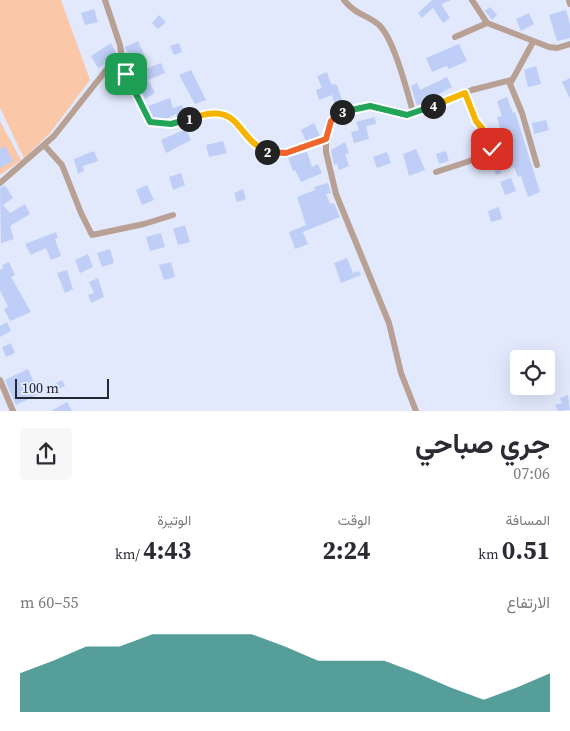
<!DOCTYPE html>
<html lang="ar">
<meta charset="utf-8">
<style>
:root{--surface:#fff;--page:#f7f7f7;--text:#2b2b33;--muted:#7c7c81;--accent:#0f766e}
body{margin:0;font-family:"Source Serif 4",Vazirmatn,serif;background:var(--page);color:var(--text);direction:rtl;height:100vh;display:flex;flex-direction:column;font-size:19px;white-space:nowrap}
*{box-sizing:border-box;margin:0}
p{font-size:16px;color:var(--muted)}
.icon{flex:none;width:28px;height:28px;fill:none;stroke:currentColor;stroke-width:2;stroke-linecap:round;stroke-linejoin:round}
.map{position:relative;height:411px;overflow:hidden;direction:ltr}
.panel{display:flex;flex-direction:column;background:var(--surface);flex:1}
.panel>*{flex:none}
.controls{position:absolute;left:510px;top:350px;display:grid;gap:10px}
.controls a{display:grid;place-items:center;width:45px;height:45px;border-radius:5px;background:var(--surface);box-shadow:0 5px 20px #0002;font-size:25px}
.scale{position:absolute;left:15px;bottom:12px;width:94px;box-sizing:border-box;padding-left:5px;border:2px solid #232833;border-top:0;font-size:14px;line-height:18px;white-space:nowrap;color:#232833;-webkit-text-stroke:4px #e2e9fc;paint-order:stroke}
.pin{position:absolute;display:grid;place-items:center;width:42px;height:42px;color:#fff;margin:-21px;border-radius:10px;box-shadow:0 2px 8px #0006}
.km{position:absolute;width:25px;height:25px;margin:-12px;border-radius:50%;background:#222;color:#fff;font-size:14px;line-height:25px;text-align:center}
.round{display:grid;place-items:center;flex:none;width:52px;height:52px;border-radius:5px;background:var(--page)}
.summary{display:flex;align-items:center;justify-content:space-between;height:85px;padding:0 20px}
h1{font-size:28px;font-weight:700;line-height:38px}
.stats{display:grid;grid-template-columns:repeat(3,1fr);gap:8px;height:85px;padding:5px 20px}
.stats div{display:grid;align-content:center}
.stats b{font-size:25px;font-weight:700}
.stats small{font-size:14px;font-weight:400}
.stats p{font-size:14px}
.chart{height:140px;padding:10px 20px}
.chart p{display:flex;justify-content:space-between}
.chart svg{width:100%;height:90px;margin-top:5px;fill:var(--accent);opacity:.7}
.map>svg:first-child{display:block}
.grass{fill:#fac7a9}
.building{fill:#bfcef6}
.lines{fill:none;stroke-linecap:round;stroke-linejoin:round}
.street{stroke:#b8a194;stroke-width:6}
.split-1-casing{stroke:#fff;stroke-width:10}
.split-2-casing{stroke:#fff;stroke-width:10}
.split-3-casing{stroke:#fff;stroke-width:10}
.split-4-casing{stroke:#fff;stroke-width:10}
.split-5-casing{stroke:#fff;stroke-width:10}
.split-1{stroke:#22a559;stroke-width:6}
.split-2{stroke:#f5b400;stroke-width:6}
.split-3{stroke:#f0652b;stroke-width:6}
.split-4{stroke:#22a559;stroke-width:6}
.split-5{stroke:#f5b400;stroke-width:6}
</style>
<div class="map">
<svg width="570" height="411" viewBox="0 0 570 411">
<rect width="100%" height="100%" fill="#e2e9fc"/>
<path class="grass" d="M0 0H61L90 80 50 133 24 158 0 108Z
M0 121 21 160 0 175Z"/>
<path class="building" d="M432 0H451L441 4 450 18 443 23 433 8 422 18 418 13Z
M490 7 497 15 492 20 485 11Z
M94 9 98 22 85 25 81 13Z
M566 10 570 24V38L557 41 549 15Z
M529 13 534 24 521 31 516 19Z
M159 15 166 22 158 29 152 23Z
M138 41 145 56 132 62 125 47Z
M111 43 116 53 103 62 104 64 98 68 91 56Z
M179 43 182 52 174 55 170 46Z
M459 44 467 61 449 69 447 66 432 72 426 58Z
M161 63 165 73 148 80 155 93 145 99 136 77 139 75 137 72Z
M536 66 541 84 528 87 524 70Z
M191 70 206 100 195 104 179 75Z
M327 72 331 84 337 85 343 103 335 106 332 95 319 100 316 90 322 88 317 76Z
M447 77 452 87 417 106 411 86 417 83 420 90Z
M570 78V99L562 82Z
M507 97 513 113 515 112 540 192 528 197 521 176 518 177 514 167 501 170 502 173 496 175 493 166 501 163 499 154 510 151 506 130 501 132 497 117 502 116 497 101Z
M170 98 173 108 182 105 185 114 177 117 176 114 166 119 153 117 148 106Z
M375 117 376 124 366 126 369 139 354 143 351 132 359 130 356 122Z
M546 120 549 130 534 134 532 123Z
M314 123 320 136 306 141 301 130Z
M186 129 191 140 166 153 161 140Z
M223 141 227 153 209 157 206 145Z
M345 142 349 153 345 154 349 166 339 170 337 164 334 165 331 150Z
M5 146 13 161 0 168V149Z
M416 149 425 170 409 176 403 154Z
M94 151 98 161 83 166 84 171 78 174 74 159Z
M446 151 449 161 439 164 436 154Z
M307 152 312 167 318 164 322 173 301 182 295 170 293 171 288 157Z
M387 152 391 163 377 168 373 157Z
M181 173 185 185 173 190 169 177Z
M511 178 516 191 505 195 500 182Z
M328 183 331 193 326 194 330 204 334 203 340 217 303 232 308 244 295 249 289 232 306 225 297 197 315 190 314 187Z
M5 185 13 198 3 205 10 213 25 204 30 214 10 226 14 239 1 243 0 188Z
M147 185 154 200 142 205 136 190Z
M243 189 246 199 237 202 234 193Z
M499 207 502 219 491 222 488 211Z
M185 225 190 242 178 245 173 229Z
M56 232 58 238 55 239 61 256 51 260 46 248 31 255 25 244Z
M161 233 165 247 150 251 146 237Z
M110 249 114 263 102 267 97 253Z
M88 254 93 267 80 273 75 260Z
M347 258 353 273 359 271 361 275 341 283 334 263Z
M9 262 15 275 11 277 31 312 10 321 4 309 8 307 0 290V270L3 268 2 265Z
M171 262 175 277 164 280 159 265Z
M67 270 73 289 65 293 57 273Z
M98 278 104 297 91 303 88 295 94 293 89 282Z
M7 322 11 331 0 337V326Z
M11 343 15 353 6 357 2 347Z
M28 369 39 394 16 405 5 380Z
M62 380 65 386 50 393 47 388Z
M568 395 570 410 558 411 555 405 562 403 560 398Z
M67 402 72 411H51Z"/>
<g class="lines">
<path class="street" d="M105 0 120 45 123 64 150 122 171 124 209 112C240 114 250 154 277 154 293 153 311 144 326 139
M344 0C357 16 366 14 379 25 394 39 407 91 413 112
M472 0 487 23
M569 0 570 4
M455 37 487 23 549 47 557 48 570 44
M533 42 510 84 522 113 537 165
M44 145 62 165 81 213 92 235 144 224 173 215
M436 172 470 161 491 149V139L476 121 465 93
M0 183 54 136 107 69 122 58
M0 380 13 411
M416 411 401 373 389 323 336 194 326 152V139L331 121 335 115 350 108 379 107 407 115 472 90 511 80"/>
</g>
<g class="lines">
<defs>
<path id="split-1" d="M126 74 150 122 171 124 189 119"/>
<path id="split-2" d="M189 119C242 100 232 134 267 152"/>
<path id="split-3" d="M267 152 286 153 326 139 331 121 342 112"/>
<path id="split-4" d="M342 112 370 106 407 115 433 106"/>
<path id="split-5" d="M433 106 465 93 476 121 491 139 492 149"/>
</defs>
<use href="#split-1" class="split-1-casing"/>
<use href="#split-2" class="split-2-casing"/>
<use href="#split-3" class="split-3-casing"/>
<use href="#split-4" class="split-4-casing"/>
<use href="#split-5" class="split-5-casing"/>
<use href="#split-1" class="split-1"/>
<use href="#split-2" class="split-2"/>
<use href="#split-3" class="split-3"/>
<use href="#split-4" class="split-4"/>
<use href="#split-5" class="split-5"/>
</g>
</svg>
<div class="controls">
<a><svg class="icon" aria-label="locate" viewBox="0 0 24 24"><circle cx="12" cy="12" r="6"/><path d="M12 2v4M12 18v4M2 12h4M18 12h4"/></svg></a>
</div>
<div class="scale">100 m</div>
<div class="pin" style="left:126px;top:74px;background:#1e9e55"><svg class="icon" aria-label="arrive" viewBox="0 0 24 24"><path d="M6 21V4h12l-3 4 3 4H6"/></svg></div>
<div class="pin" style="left:492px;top:149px;background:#d93025"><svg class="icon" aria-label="check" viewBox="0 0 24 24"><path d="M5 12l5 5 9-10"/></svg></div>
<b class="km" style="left:189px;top:119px">1</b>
<b class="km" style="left:267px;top:152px">2</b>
<b class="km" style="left:342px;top:112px">3</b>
<b class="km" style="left:433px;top:106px">4</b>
</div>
<section class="panel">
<div class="summary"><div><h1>جري صباحي</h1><p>07:06</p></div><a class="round"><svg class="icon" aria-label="share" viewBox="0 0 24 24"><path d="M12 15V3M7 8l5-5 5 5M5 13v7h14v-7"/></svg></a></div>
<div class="stats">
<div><p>المسافة</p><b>0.51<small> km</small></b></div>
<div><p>الوقت</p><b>2:24</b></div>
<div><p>الوتيرة</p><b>4:43<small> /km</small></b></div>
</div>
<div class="chart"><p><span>الارتفاع</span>55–60 m</p>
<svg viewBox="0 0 160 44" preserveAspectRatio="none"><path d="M0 44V25L10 19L20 12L30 12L40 6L50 6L60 6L70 6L80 12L90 19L100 19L110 19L120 25L130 32L140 38L150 32L160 25V44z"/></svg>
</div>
</section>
